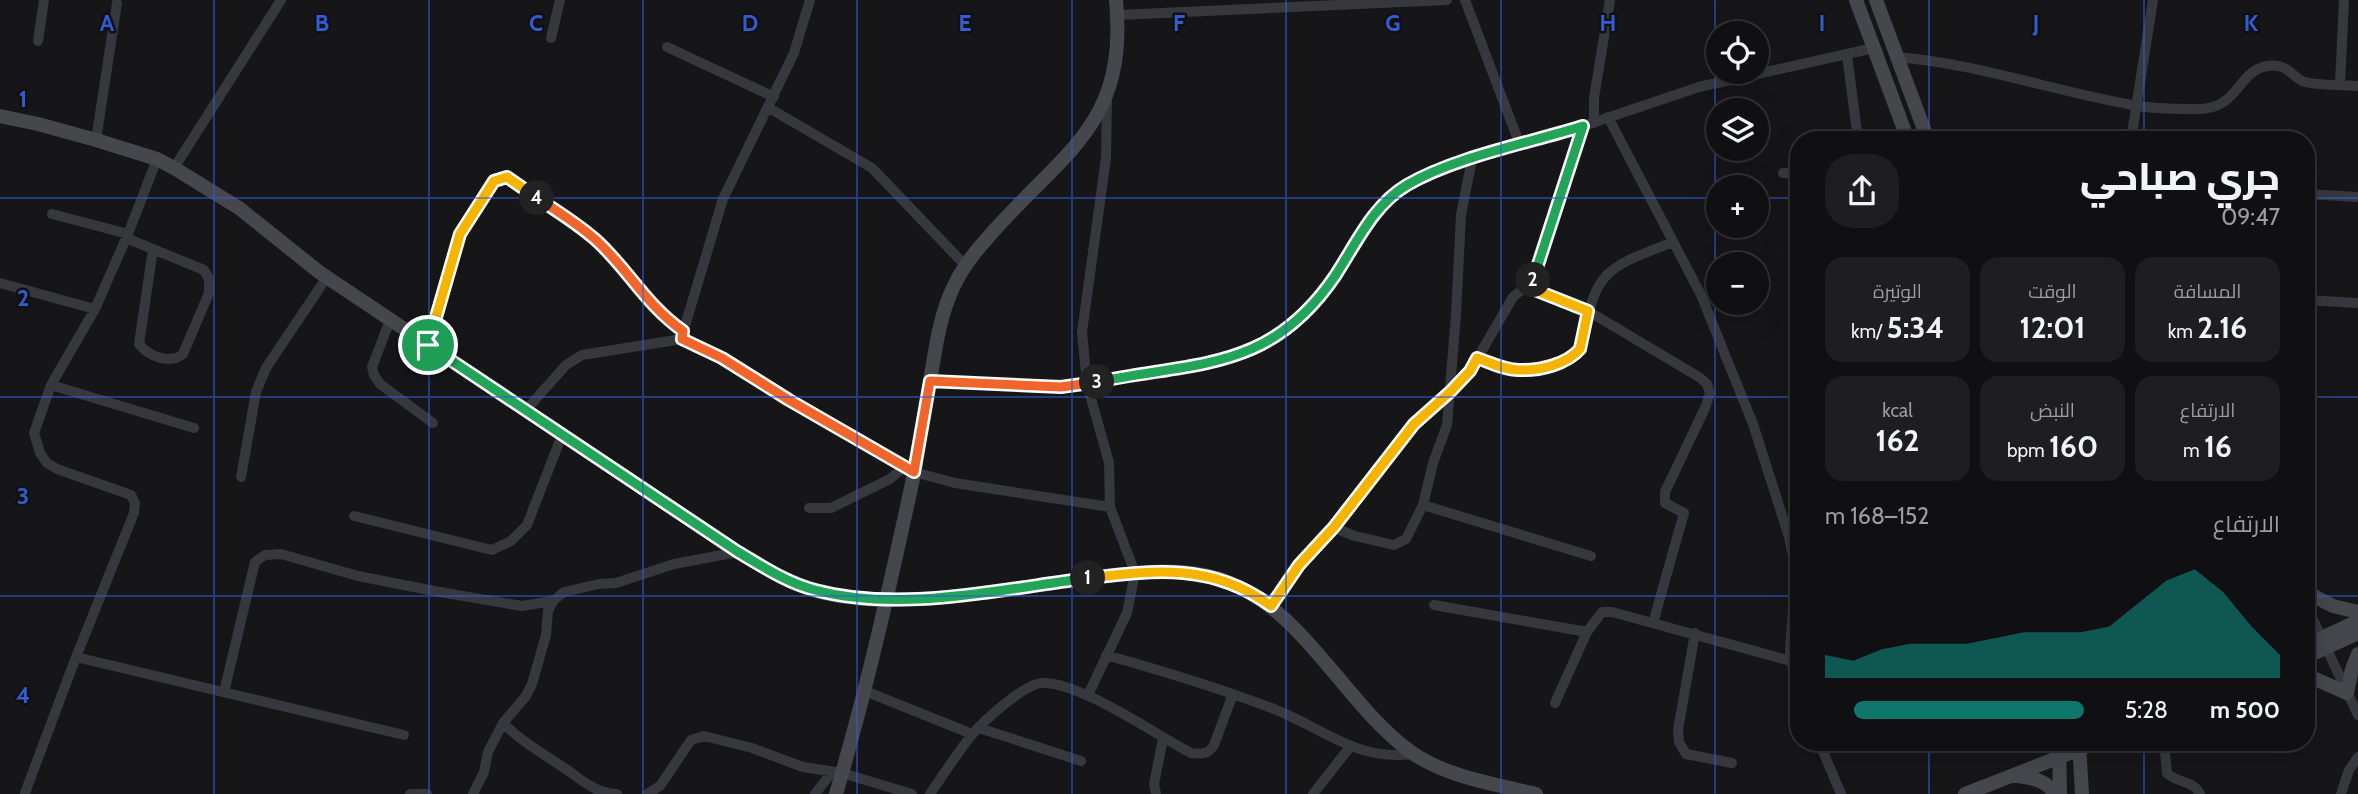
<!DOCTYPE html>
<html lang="ar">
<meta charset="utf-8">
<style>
:root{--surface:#101012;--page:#1e1e20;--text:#f1f3f6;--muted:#9c9d9f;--line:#303032;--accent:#0f766e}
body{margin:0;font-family:Cabin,Cairo,sans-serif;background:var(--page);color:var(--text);direction:rtl;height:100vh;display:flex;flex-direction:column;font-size:26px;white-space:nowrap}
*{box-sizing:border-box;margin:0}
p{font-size:23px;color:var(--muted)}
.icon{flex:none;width:38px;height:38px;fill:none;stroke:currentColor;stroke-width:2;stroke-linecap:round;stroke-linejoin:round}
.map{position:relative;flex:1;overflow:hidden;direction:ltr}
.side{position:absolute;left:1790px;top:131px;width:525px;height:620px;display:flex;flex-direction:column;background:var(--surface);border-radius:28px;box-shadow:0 7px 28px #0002,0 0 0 2px var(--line);direction:rtl}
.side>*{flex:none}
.fabs{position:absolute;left:1706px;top:21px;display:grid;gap:14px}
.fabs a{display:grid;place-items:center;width:63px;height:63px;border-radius:50%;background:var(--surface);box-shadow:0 7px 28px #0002,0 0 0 2px var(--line);font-size:35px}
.pin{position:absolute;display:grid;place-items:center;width:60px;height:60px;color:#fff;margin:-30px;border:4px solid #fff;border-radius:50%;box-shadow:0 2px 7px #0007}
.km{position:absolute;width:35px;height:35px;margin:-18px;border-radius:50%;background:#222;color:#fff;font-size:19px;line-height:35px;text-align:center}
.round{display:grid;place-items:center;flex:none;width:74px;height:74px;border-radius:28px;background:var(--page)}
.headline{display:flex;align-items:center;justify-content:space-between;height:119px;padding:0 35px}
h1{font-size:38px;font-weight:800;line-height:52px}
.figures{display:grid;grid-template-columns:repeat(3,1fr);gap:10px;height:119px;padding:7px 35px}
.figures div{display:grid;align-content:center;border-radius:18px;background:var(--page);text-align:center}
.figures b{font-size:30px;font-weight:800}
.figures small{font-size:19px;font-weight:400}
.figures p{font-size:19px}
.chart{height:196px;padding:14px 35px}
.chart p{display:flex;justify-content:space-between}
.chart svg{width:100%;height:126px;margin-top:7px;fill:var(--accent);opacity:.7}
ul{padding:0 35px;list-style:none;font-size:23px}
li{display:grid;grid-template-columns:112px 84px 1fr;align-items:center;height:52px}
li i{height:18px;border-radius:9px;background:var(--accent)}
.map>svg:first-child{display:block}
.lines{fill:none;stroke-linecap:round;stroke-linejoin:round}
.street{stroke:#37383d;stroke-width:10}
.secondary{stroke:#45474d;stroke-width:14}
.split-1-casing{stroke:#fff;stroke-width:14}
.split-2-casing{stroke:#fff;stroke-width:14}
.split-3-casing{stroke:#fff;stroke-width:14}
.split-4-casing{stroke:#fff;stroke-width:14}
.split-5-casing{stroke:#fff;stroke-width:14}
.split-1{stroke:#22a559;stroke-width:9}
.split-2{stroke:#f5b400;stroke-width:9}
.split-3{stroke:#22a559;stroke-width:9}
.split-4{stroke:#f0652b;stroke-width:9}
.split-5{stroke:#f5b400;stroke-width:9}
.grid{fill:none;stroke:#325cd3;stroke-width:2;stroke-opacity:0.55}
.grid-label{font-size:23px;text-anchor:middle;font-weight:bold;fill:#325cd3;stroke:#111113;stroke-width:5;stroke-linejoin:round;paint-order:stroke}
</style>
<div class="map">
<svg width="2358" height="794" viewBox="0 0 2358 794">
<rect width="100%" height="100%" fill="#161618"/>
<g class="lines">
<path class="street" d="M1465 0 1520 145
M1118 15 1447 0
M551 38 560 0
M38 41 44 0
M667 47 774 97
M1847 55 1858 140
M1897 57C1979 64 2053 91 2133 105 2152 109 2173 109 2192 109 2240 112 2235 72 2267 66 2288 62 2293 79 2305 82 2321 86 2341 84 2358 86
M2340 84 2344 0
M769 108 872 168 965 265
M1608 117 1701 295 1753 424 1789 537 1796 571 1790 649 1791 661 1799 691
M1594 123V98L1610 0
M96 140 117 3
M2131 140 2153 0
M174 168 281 0
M1783 173H1799
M2306 194 2358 197
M52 214 128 234
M126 238 204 270 209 279V293L183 354C170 365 148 356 139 344L153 249
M0 283 95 309
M1530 288 1583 126
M2306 300 2358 303
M390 320 372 367 374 375 380 384 433 423
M682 336 723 199 794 53 810 0
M428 345 460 235 494 181 507 177C536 197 570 216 596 240 628 270 647 305 683 331
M1477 358C1490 363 1505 369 1519 370 1534 372 1576 363 1581 346 1589 322 1588 296 1606 276 1622 259 1652 251 1673 242
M930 381 1072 387 1215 362 1244 353 1272 338 1308 309 1335 276 1379 209 1406 186 1455 164 1583 126 1699 87 1874 48
M51 385 194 428
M526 410 566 365 582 355 682 339 722 358 789 400 914 472 955 483 1110 507
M241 477 256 392 266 368 327 277
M1423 505 1591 556
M809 508H831L890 479 905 466
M354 516 492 550 511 541 527 525 562 435
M1334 528 1355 536 1394 545 1406 539 1423 505 1433 463 1447 425 1456 315 1461 215 1472 159
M1434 605 1587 632
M2306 605 2358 715
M1271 606 1299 565 1334 528 1414 424 1470 371 1513 297 1525 287 1588 311 1699 377 1707 384 1710 393 1705 408 1665 492V503L1684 513 1653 623
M1695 633 1678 730 1679 742 1686 754 1732 763
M1106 655C1163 671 1219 688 1274 709 1325 729 1355 761 1413 754
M76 657 404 735
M865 691 972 734
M224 692 255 562 265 555 281 554 358 576 434 591 522 606 553 601
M1088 695 1127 613 1135 573 1110 507 1109 463 1087 384 1082 332 1106 158 1107 96
M1555 703 1587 632 1602 612H1612L1791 661
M979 728 1081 761
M1819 742 1841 794
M2164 742 2167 773C2178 784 2192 779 2200 794
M25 793 76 657 134 513 135 503 131 495 57 469 47 463 40 453 34 433 51 385 95 309 128 234 157 159
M410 794H427
M473 794 484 772 488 752 503 723
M617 794C594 793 581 779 563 767 542 753 521 741 503 723L526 696 532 684 546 635 548 611 553 601 564 592 599 584 616 583 674 564 738 552
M647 794 660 786 691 740 704 736 752 748 803 767 842 773 912 794
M815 794 832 772
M930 794C943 775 956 755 970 737 982 722 1024 684 1042 683 1079 681 1156 735 1191 753 1202 754 1208 755 1214 745L1233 694
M1156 794 1154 784 1163 739
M1313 794 1350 747
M2341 794 2349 770 2358 757"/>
<path class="secondary" d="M1856 0 1908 140
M1876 0 1928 140
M0 116 38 124 96 140 157 159 174 168 239 208 319 272 738 552C762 566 786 582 813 590 895 614 1007 588 1091 578 1133 573 1176 566 1217 578 1303 605 1341 701 1411 752 1446 777 1495 784 1536 794
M2306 592 2333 606 2358 612
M2306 645 2358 621
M2306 657 2358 633
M2306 675 2347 693 2352 669 2358 654
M2059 742 2060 794
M2079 743 2082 794
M2017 776C2033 778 2046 780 2055 794
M836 794C867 689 891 581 914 474 920 441 926 408 931 375 936 346 940 315 953 288 964 263 982 244 1000 224 1072 146 1127 119 1116 0
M1965 794 2098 742"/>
</g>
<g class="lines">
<defs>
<path id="split-1" d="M428 345 738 552C762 566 787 583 815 590 900 613 1002 589 1088 578"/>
<path id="split-2" d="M1088 578C1156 570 1213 563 1271 606L1299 565 1334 527 1414 424 1450 392 1470 371 1477 358C1491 363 1505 370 1519 370 1540 371 1567 364 1580 349L1588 311 1530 288 1533 280"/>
<path id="split-3" d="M1097 382C1197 361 1270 372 1335 276 1356 244 1373 205 1407 185 1455 157 1529 143 1583 126L1533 280"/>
<path id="split-4" d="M537 198C557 211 578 224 596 240 628 269 645 304 683 331L682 339 722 358 789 400 914 472 930 381 1061 387 1097 382"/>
<path id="split-5" d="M428 345 460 234 494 181 507 177 537 198"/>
</defs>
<use href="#split-1" class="split-1-casing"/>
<use href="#split-2" class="split-2-casing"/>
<use href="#split-3" class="split-3-casing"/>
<use href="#split-4" class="split-4-casing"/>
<use href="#split-5" class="split-5-casing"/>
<use href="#split-1" class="split-1"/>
<use href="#split-2" class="split-2"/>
<use href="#split-3" class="split-3"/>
<use href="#split-4" class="split-4"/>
<use href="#split-5" class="split-5"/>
</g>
<path class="grid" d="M214 0V794M429 0V794M643 0V794M857 0V794M1072 0V794M1286 0V794M1501 0V794M1715 0V794M1929 0V140M2144 0V140M0 198H1718M1757 198H1799M2306 198H2358M0 397H1799M2306 397H2358M0 596H1799M2306 596H2358M1929 742V794M2144 742V794"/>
<g class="grid-label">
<text x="107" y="31">A</text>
<text x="322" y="31">B</text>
<text x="536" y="31">C</text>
<text x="750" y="31">D</text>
<text x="965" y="31">E</text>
<text x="1179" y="31">F</text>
<text x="1393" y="31">G</text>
<text x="1608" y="31">H</text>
<text x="1822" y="31">I</text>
<text x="2036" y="31">J</text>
<text x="2251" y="31">K</text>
<text x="23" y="107">1</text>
<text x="23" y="306">2</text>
<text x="23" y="504">3</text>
<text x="23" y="703">4</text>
</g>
</svg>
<div class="fabs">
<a><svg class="icon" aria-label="locate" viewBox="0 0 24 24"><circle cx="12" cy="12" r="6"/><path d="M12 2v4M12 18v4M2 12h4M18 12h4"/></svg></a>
<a><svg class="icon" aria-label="layers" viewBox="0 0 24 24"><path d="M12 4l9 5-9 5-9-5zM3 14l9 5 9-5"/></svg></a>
<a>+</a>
<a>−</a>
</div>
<div class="pin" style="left:428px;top:345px;background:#1e9e55"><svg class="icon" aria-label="arrive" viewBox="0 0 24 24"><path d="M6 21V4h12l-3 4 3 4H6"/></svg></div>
<b class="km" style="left:1088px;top:578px">1</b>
<b class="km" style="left:1533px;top:280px">2</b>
<b class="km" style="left:1097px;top:382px">3</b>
<b class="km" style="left:537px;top:198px">4</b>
<section class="side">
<div class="headline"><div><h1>جري صباحي</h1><p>09:47</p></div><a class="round"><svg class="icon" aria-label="share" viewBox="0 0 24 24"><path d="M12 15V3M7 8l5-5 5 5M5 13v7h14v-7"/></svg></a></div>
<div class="figures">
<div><p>المسافة</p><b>2.16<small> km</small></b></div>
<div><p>الوقت</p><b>12:01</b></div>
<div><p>الوتيرة</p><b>5:34<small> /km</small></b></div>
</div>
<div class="figures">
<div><p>الارتفاع</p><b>16<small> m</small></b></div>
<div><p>النبض</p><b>160<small> bpm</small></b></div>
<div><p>kcal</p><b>162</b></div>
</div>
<div class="chart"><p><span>الارتفاع</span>152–168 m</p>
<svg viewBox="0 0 160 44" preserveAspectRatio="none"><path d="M0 44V36L10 38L20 34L30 32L40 32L50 32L60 30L70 28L80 28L90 28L100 26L110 18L120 10L130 6L140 14L150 26L160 36V44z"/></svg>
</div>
<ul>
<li><b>500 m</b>5:28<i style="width:89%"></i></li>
</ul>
</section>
</div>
